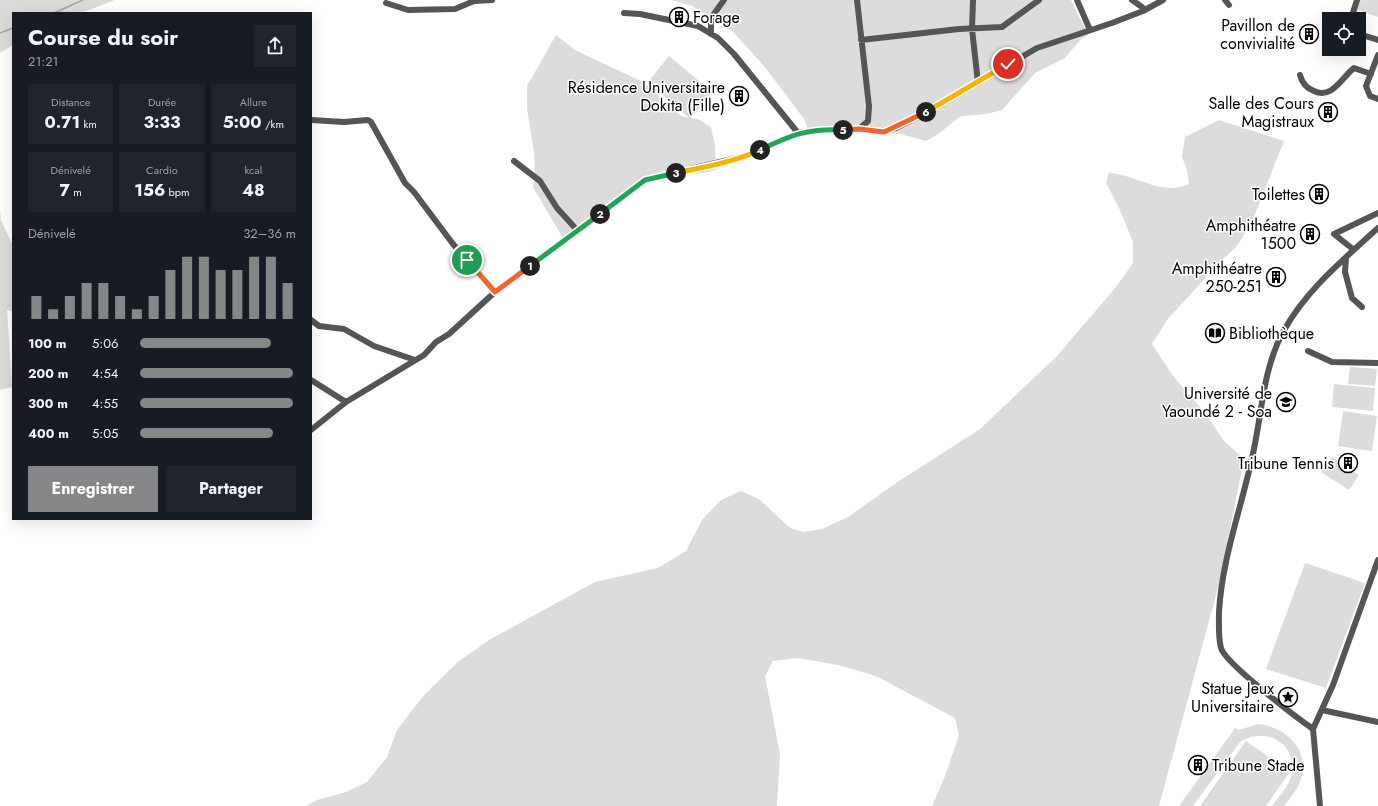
<!DOCTYPE html>
<html lang="fr">
<meta charset="utf-8">
<style>
:root{--surface:#171b24;--page:#20242c;--text:#f1f3f6;--muted:#9ea1a6;--accent:#858687}
body{margin:0;font-family:Jost,sans-serif;background:var(--page);color:var(--text);height:100vh;display:flex;flex-direction:column;font-size:15px;white-space:nowrap}
*{box-sizing:border-box;margin:0}
p{font-size:13px;color:var(--muted)}
.icon{flex:none;width:22px;height:22px;fill:none;stroke:currentColor;stroke-width:2;stroke-linecap:round;stroke-linejoin:round}
.map{position:relative;flex:1;overflow:hidden}
.side{position:absolute;left:12px;top:12px;width:300px;height:508px;display:flex;flex-direction:column;background:var(--surface);border-radius:0px;box-shadow:0 4px 16px #0002}
.side>*{flex:none}
.tools{position:absolute;left:1322px;top:12px;display:grid;gap:8px}
.tools a{display:grid;place-items:center;width:44px;height:44px;border-radius:0px;background:var(--surface);box-shadow:0 4px 16px #0002;font-size:20px}
.pin{position:absolute;display:grid;place-items:center;width:34px;height:34px;color:#fff;margin:-17px;border:2px solid #fff;border-radius:50%;box-shadow:0 1px 4px #0007}
.km{position:absolute;width:20px;height:20px;margin:-10px;border-radius:50%;background:#222;color:#fff;font-size:11px;line-height:20px;text-align:center}
.round{display:grid;place-items:center;flex:none;width:42px;height:42px;border-radius:0px;background:var(--page)}
.summary{display:flex;align-items:center;justify-content:space-between;height:68px;padding:0 16px}
h1{font-size:22px;font-weight:700;line-height:30px}
.figures{display:grid;grid-template-columns:repeat(3,1fr);gap:6px;height:68px;padding:4px 16px}
.figures div{display:grid;align-content:center;border-radius:0px;background:var(--page);text-align:center}
.figures b{font-size:17px;font-weight:700}
.figures small{font-size:11px;font-weight:400}
.figures p{font-size:11px}
.chart{height:112px;padding:8px 16px}
.chart p{display:flex;justify-content:space-between}
.chart svg{width:100%;height:72px;margin-top:4px;stroke:var(--accent);stroke-width:6}
.cta{display:flex;gap:8px;margin-top:auto;padding:8px 16px}
.cta a{flex:1;height:46px;border-radius:0px;background:var(--accent);color:#fff;font-size:16px;font-weight:700;line-height:46px;text-align:center}
.cta a+a{background:var(--page);color:var(--text)}
ul{padding:0 16px;list-style:none;font-size:13px}
li{display:grid;grid-template-columns:64px 48px 1fr;align-items:center;height:30px}
li i{height:10px;border-radius:5px;background:var(--accent)}
.map>svg:first-child{display:block}
.green{fill:#dcdcdc}
.lines{fill:none;stroke-linecap:round;stroke-linejoin:round}
.stream{stroke:#a3a3a3;stroke-width:1.5}
.minor{stroke:#555;stroke-width:6}
.split-1-casing{stroke:#fff;stroke-width:8}
.split-2-casing{stroke:#fff;stroke-width:8}
.split-3-casing{stroke:#fff;stroke-width:8}
.split-4-casing{stroke:#fff;stroke-width:8}
.split-5-casing{stroke:#fff;stroke-width:8}
.split-6-casing{stroke:#fff;stroke-width:8}
.split-7-casing{stroke:#fff;stroke-width:8}
.split-1{stroke:#f0652b;stroke-width:5}
.split-2{stroke:#22a559;stroke-width:5}
.split-3{stroke:#22a559;stroke-width:5}
.split-4{stroke:#f5b400;stroke-width:5}
.split-5{stroke:#22a559;stroke-width:5}
.split-6{stroke:#f0652b;stroke-width:5}
.split-7{stroke:#f5b400;stroke-width:5}
.labels{text-anchor:middle;dominant-baseline:central;stroke-width:3;stroke-linejoin:round;paint-order:stroke}
.poi-label{font-size:16px;fill:#000;stroke:#fff;text-anchor:end}
</style>
<div class="map">
<svg width="1378" height="806" viewBox="0 0 1378 806">
<rect width="100%" height="100%" fill="#fff"/>
<path class="green" d="M0 0H115L81 13H13V45L0 53Z
M672 0H1071L1088 35 1081 39 1065 58 1035 73 1002 110 987 114 961 116 938 134 926 141 904 135 841 125 808 130 804 119 764 66 733 32 692 6Z
M1359 0H1378V17L1356 9Z
M556 35 577 51 643 82 681 116 689 118 648 82 669 56 712 92 691 118 698 119 711 127 715 146 716 170 704 173 664 175 646 179 564 240 533 187 535 175 534 152 527 108V86Z
M1219 120 1284 141 1252 222 1237 246 1218 264 1167 320 1152 344 1173 376 1207 415 1223 440 1244 459 1219 584 1159 806H932L945 776 959 735 955 718 876 676 838 665 798 658 773 661 765 676 780 754 777 806H306L317 800 346 792 367 782 387 757 397 730 413 709 427 692 459 661 489 640 595 582 658 568 686 551 702 520 721 500 741 491 759 499 790 528 804 532 822 529 848 517 899 481 980 429 1057 356 1116 287 1133 263V242L1119 208 1106 183 1109 173C1136 174 1161 197 1189 184L1187 170 1182 157 1185 137Z
M0 209 1 220 13 246V312L7 310 12 387 0 390Z
M1350 367 1377 369 1375 386 1348 384Z
M1334 384 1375 388 1373 411 1332 407Z
M1343 411 1377 416 1372 451 1338 446Z
M1332 457 1359 475 1349 490 1321 472Z
M1305 563 1365 583 1326 688 1266 669Z
M1258 724C1287 727 1312 752 1300 782 1296 791 1290 798 1284 806H1272C1279 796 1291 784 1292 772 1296 742 1264 726 1240 742L1193 806H1179L1235 728 1239 730Z
M1246 741 1290 772 1266 806H1200Z"/>
<g class="lines">
<path class="stream" d="M54 13 83 0
M0 33 13 28"/>
<path class="minor" d="M857 0 869 106 868 121 859 129
M973 0 972 29 978 83
M1077 0 1090 30
M1132 0 1142 7
M1225 0 1229 5
M386 3 408 10 455 9 474 1 492 0
M624 13 640 14 698 26 718 38 734 54 798 133
M1351 19 1357 0
M711 34V18L724 0
M1359 34 1378 40
M861 40 959 29 1002 27 1039 0
M1378 55 1366 86 1370 96 1378 99
M1300 75C1302 83 1306 88 1314 91 1332 100 1342 77 1354 68L1371 74
M311 120 344 122 368 120 371 122 405 183 414 192 453 244 495 292
M514 161 540 181 557 208 577 230
M1354 250 1334 234 1378 213
M1346 257 1345 272 1352 298 1362 307
M311 320 319 326 344 329 374 346 415 360
M1308 351 1332 362 1378 363
M311 380 346 402
M311 430 346 402 424 355 436 342 449 334 495 292 645 180 749 155 798 133 827 129H859L884 132 896 128 938 106 1037 48 1112 23 1143 11 1163 0
M1322 710 1378 722
M1313 729C1296 717 1225 663 1221 648 1218 636 1219 623 1219 612 1222 559 1241 509 1252 458 1262 416 1262 371 1283 332 1306 290 1343 260 1378 228
M1320 806 1313 729 1333 685 1378 560"/>
</g>
<g class="lines">
<defs>
<path id="split-1" d="M467 260 495 292 530 266"/>
<path id="split-2" d="M530 266 600 214"/>
<path id="split-3" d="M600 214 645 180 676 173"/>
<path id="split-4" d="M676 173C704 167 734 162 760 150"/>
<path id="split-5" d="M760 150C791 135 808 128 843 130"/>
<path id="split-6" d="M843 130 859 129 884 132 926 112"/>
<path id="split-7" d="M926 112 1008 64"/>
</defs>
<use href="#split-1" class="split-1-casing"/>
<use href="#split-2" class="split-2-casing"/>
<use href="#split-3" class="split-3-casing"/>
<use href="#split-4" class="split-4-casing"/>
<use href="#split-5" class="split-5-casing"/>
<use href="#split-6" class="split-6-casing"/>
<use href="#split-7" class="split-7-casing"/>
<use href="#split-1" class="split-1"/>
<use href="#split-2" class="split-2"/>
<use href="#split-3" class="split-3"/>
<use href="#split-4" class="split-4"/>
<use href="#split-5" class="split-5"/>
<use href="#split-6" class="split-6"/>
<use href="#split-7" class="split-7"/>
</g>
<defs>
<symbol id="building-ring" viewBox="-11 -11 22 22"><circle r="9.5" fill="#fff" stroke="#000" stroke-width="1.5"/><path d="M-4-6H4V6H1V3H-1V6H-4ZM-2.5-4.3h1.7v1.8h-1.7ZM.8-4.3h1.7v1.8H.8ZM-2.5-1h1.7V.8h-1.7ZM.8-1h1.7V.8H.8Z" fill="#000"/></symbol>
<symbol id="library-ring" viewBox="-11 -11 22 22"><circle r="9.5" fill="#fff" stroke="#000" stroke-width="1.5"/><path d="M-6-4Q-3-5.5-.7-3.5V5Q-3 3-6 4ZM6-4Q3-5.5 .7-3.5V5Q3 3 6 4Z" fill="#000"/></symbol>
<symbol id="university-ring" viewBox="-11 -11 22 22"><circle r="9.5" fill="#fff" stroke="#000" stroke-width="1.5"/><path d="M0-5L7-2L0 1L-7-2ZM-4 1L0 2.5L4 1V4Q0 6-4 4Z" fill="#000"/></symbol>
<symbol id="sight-ring" viewBox="-11 -11 22 22"><circle r="9.5" fill="#fff" stroke="#000" stroke-width="1.5"/><path d="M0-6L1.8-2.2L6-1.7L2.9 1.2L3.7 5.4L0 3.3L-3.7 5.4L-2.9 1.2L-6-1.7L-1.8-2.2Z" fill="#000"/></symbol>
</defs>
<g fill-rule="evenodd">
<use href="#building-ring" x="668" y="6" width="22" height="22"/>
<use href="#building-ring" x="1298" y="23" width="22" height="22"/>
<use href="#building-ring" x="728" y="85" width="22" height="22"/>
<use href="#building-ring" x="1317" y="101" width="22" height="22"/>
<use href="#building-ring" x="1308" y="183" width="22" height="22"/>
<use href="#building-ring" x="1299" y="223" width="22" height="22"/>
<use href="#building-ring" x="1265" y="266" width="22" height="22"/>
<use href="#library-ring" x="1204" y="322" width="22" height="22"/>
<use href="#university-ring" x="1275" y="391" width="22" height="22"/>
<use href="#building-ring" x="1337" y="452" width="22" height="22"/>
<use href="#sight-ring" x="1277" y="686" width="22" height="22"/>
<use href="#building-ring" x="1187" y="754" width="22" height="22"/>
</g>
<g class="labels">
<g class="poi-label">
<text x="693" y="17" text-anchor="start">Forage</text>
<text x="1295" y="25">Pavillon de<tspan x="1295" dy="18">convivialité</tspan></text>
<text x="725" y="87">Résidence Universitaire<tspan x="725" dy="18">Dokita (Fille)</tspan></text>
<text x="1314" y="103">Salle des Cours<tspan x="1314" dy="18">Magistraux</tspan></text>
<text x="1305" y="194">Toilettes</text>
<text x="1296" y="225">Amphithéatre<tspan x="1296" dy="18">1500</tspan></text>
<text x="1262" y="268">Amphithéatre<tspan x="1262" dy="18">250-251</tspan></text>
<text x="1229" y="333" text-anchor="start">Bibliothèque</text>
<text x="1272" y="393">Université de<tspan x="1272" dy="18">Yaoundé 2 - Soa</tspan></text>
<text x="1334" y="463">Tribune Tennis</text>
<text x="1274" y="688">Statue Jeux<tspan x="1274" dy="18">Universitaire</tspan></text>
<text x="1212" y="765" text-anchor="start">Tribune Stade</text>
</g>
</g>
</svg>
<div class="tools">
<a><svg class="icon" aria-label="locate" viewBox="0 0 24 24"><circle cx="12" cy="12" r="6"/><path d="M12 2v4M12 18v4M2 12h4M18 12h4"/></svg></a>
</div>
<div class="pin" style="left:467px;top:260px;background:#1e9e55"><svg class="icon" aria-label="arrive" viewBox="0 0 24 24"><path d="M6 21V4h12l-3 4 3 4H6"/></svg></div>
<div class="pin" style="left:1008px;top:64px;background:#d93025"><svg class="icon" aria-label="check" viewBox="0 0 24 24"><path d="M5 12l5 5 9-10"/></svg></div>
<b class="km" style="left:530px;top:266px">1</b>
<b class="km" style="left:600px;top:214px">2</b>
<b class="km" style="left:676px;top:173px">3</b>
<b class="km" style="left:760px;top:150px">4</b>
<b class="km" style="left:843px;top:130px">5</b>
<b class="km" style="left:926px;top:112px">6</b>
<section class="side">
<div class="summary"><div><h1>Course du soir</h1><p>21:21</p></div><a class="round"><svg class="icon" aria-label="share" viewBox="0 0 24 24"><path d="M12 15V3M7 8l5-5 5 5M5 13v7h14v-7"/></svg></a></div>
<div class="figures">
<div><p>Distance</p><b>0.71<small> km</small></b></div>
<div><p>Durée</p><b>3:33</b></div>
<div><p>Allure</p><b>5:00<small> /km</small></b></div>
</div>
<div class="figures">
<div><p>Dénivelé</p><b>7<small> m</small></b></div>
<div><p>Cardio</p><b>156<small> bpm</small></b></div>
<div><p>kcal</p><b>48</b></div>
</div>
<div class="chart"><p><span>Dénivelé</span>32–36 m</p>
<svg viewBox="0 0 160 44" preserveAspectRatio="none"><path d="M5 44V30M15 44V38M25 44V30M35 44V22M45 44V22M55 44V30M65 44V38M75 44V30M85 44V14M95 44V6M105 44V6M115 44V14M125 44V14M135 44V6M145 44V6M155 44V22"/></svg>
</div>
<ul>
<li><b>100 m</b>5:06<i style="width:84%"></i></li>
<li><b>200 m</b>4:54<i style="width:98%"></i></li>
<li><b>300 m</b>4:55<i style="width:98%"></i></li>
<li><b>400 m</b>5:05<i style="width:85%"></i></li>
</ul>
<div class="cta"><a>Enregistrer</a><a>Partager</a></div>
</section>
</div>
